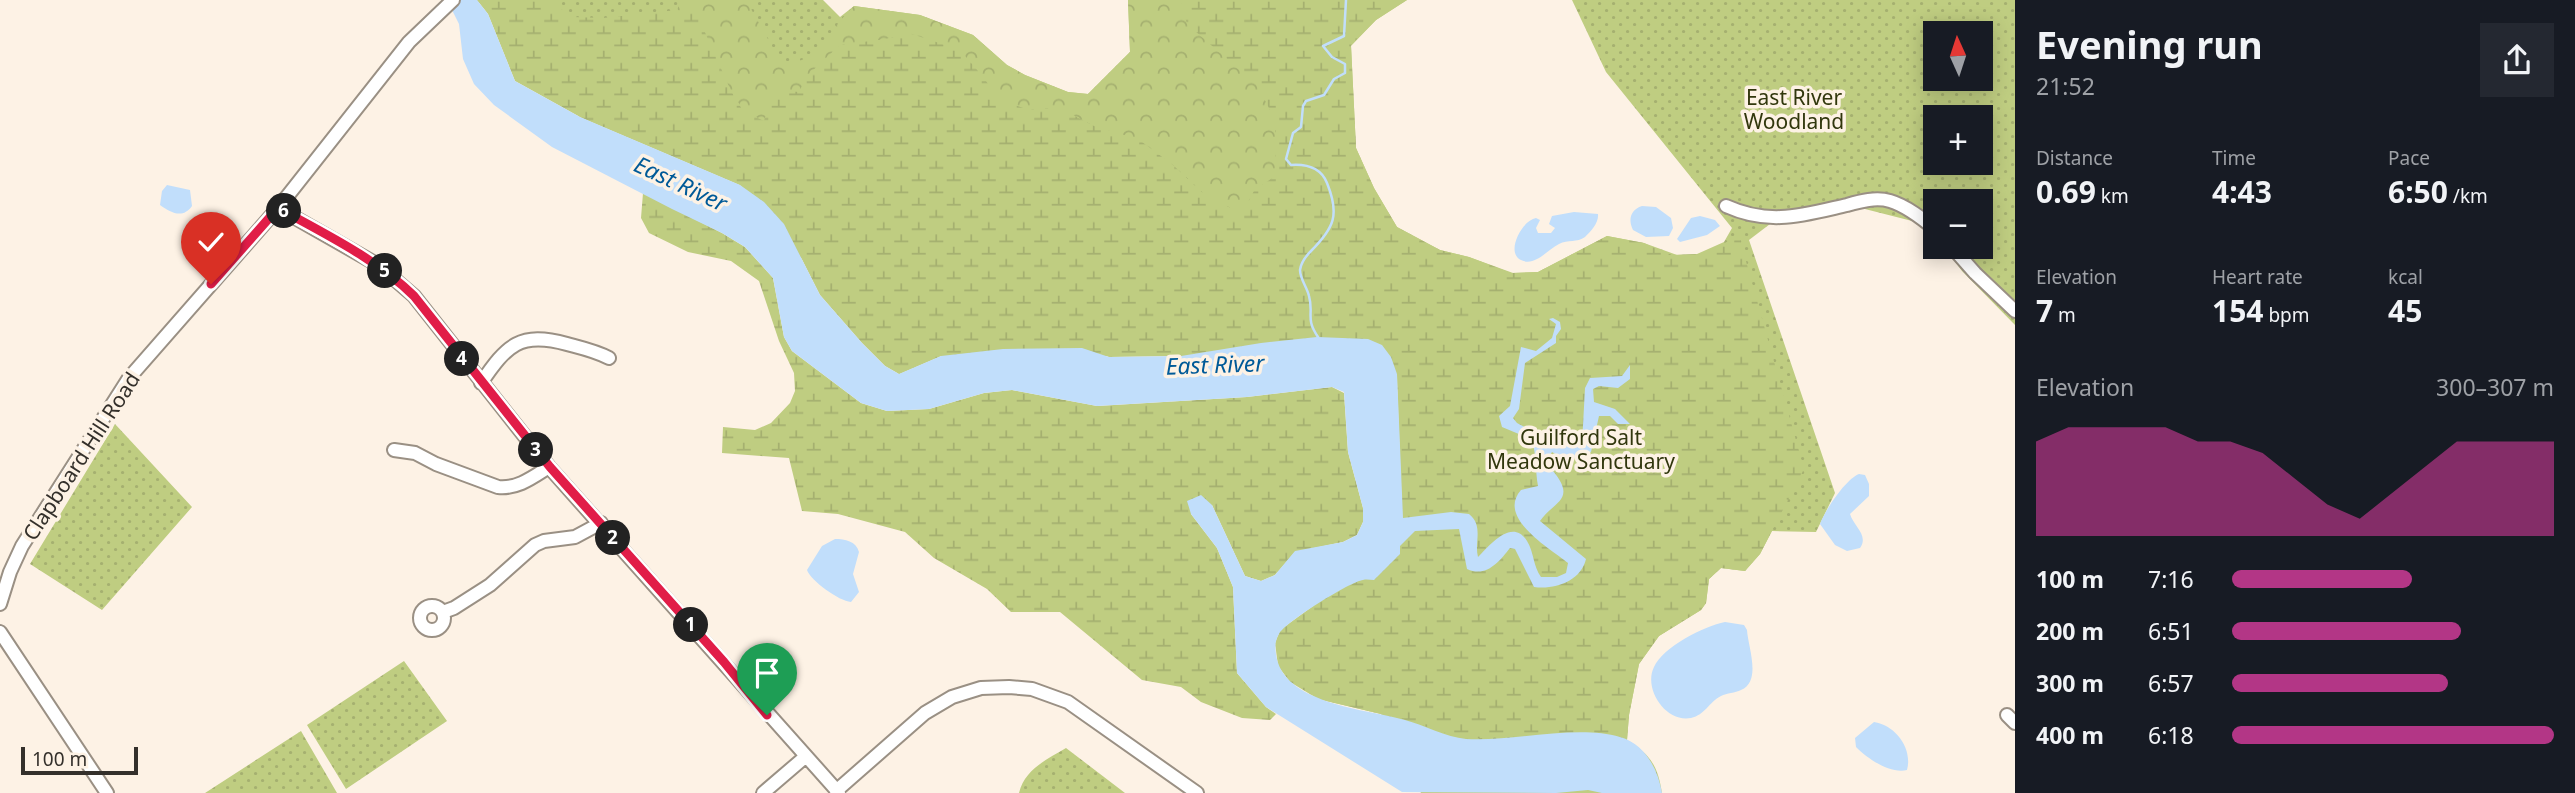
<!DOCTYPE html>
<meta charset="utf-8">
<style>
:root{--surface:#171b24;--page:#242831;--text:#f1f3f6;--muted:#9ea1a6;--accent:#b33686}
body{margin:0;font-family:"Noto Sans",sans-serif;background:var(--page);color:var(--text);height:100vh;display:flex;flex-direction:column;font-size:26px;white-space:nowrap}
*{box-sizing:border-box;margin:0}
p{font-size:23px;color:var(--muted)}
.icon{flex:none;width:38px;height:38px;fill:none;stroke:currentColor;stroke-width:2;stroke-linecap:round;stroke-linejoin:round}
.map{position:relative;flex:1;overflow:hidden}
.drawer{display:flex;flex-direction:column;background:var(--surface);width:560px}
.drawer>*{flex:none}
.needle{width:46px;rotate:357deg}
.controls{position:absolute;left:1923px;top:21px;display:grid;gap:14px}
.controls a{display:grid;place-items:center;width:70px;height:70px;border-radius:0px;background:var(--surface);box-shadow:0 4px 18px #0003;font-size:35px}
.scale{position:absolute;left:21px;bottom:18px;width:117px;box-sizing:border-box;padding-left:7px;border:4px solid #34302b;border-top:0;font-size:19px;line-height:24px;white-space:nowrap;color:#34302b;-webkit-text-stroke:5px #fdf2e5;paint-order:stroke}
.pin{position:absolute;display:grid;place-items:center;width:60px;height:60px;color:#fff;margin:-72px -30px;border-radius:50% 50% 50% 0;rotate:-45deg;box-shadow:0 0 7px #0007}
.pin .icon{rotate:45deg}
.km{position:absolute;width:35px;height:35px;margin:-18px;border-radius:50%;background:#222;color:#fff;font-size:19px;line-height:35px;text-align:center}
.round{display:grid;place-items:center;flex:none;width:74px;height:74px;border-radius:0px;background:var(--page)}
.summary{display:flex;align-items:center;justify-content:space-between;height:119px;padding:0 21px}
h1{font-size:38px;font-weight:700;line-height:52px}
.metrics{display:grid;grid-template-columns:repeat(3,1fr);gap:10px;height:119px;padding:7px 21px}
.metrics div{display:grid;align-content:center}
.metrics b{font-size:30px;font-weight:700}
.metrics small{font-size:19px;font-weight:400}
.metrics p{font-size:19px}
.chart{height:196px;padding:14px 21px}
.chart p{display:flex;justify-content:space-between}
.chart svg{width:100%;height:126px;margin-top:7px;fill:var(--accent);opacity:.7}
ul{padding:0 21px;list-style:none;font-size:23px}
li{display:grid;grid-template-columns:112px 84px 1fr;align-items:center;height:52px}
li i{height:18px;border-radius:9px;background:var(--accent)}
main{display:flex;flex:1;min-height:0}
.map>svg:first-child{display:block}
.grass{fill:url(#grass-dots);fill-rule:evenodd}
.forest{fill:url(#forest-crowns)}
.wetland{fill:url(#wetland-marsh)}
.water{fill:#c1defb}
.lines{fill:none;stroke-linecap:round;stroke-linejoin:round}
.stream{stroke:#c1defb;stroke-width:2.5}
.minor-casing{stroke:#9a9084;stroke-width:16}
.minor{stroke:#fff;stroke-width:12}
.route-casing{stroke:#fff;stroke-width:14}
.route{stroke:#e11d48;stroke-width:9}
.labels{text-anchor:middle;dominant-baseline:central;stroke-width:7;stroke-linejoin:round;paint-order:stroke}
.park-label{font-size:21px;fill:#31370d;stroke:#fdf2e5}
.street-label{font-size:21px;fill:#34302b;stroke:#fdf2e5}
.water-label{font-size:23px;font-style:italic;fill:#005a98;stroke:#fdf2e5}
</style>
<main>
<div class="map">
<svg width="2015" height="793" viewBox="0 0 2015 793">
<defs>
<pattern id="grass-dots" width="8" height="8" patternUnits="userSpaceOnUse" patternTransform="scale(1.75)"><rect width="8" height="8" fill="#bfcd81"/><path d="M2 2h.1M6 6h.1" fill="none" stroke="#a5b070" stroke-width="1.8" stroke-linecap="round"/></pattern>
<pattern id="forest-crowns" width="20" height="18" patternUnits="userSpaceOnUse" patternTransform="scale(1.75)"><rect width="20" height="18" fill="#bfcd81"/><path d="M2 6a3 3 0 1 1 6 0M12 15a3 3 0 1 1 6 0" fill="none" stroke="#a5b070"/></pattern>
<pattern id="wetland-marsh" width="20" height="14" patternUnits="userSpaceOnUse" patternTransform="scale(1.75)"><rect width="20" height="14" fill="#bfcd81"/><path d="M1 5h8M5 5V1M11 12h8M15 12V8" fill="none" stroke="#a5b070"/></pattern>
</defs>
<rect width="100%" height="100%" fill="#fdf2e5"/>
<path class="grass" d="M477 0H823L840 17 854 6 920 15 973 35 1007 65 1025 75 1068 92 1088 94 1130 52 1128 0H1407L1376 20 1351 46 1356 148 1374 188 1397 227 1440 250 1469 257 1511 273 1538 272 1607 236 1644 243 1677 255 1697 254 1724 242 1732 228 1606 72 1572 0H2015V325L1962 271 1944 247H1981V201H1936L1935 239 1916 222 1861 208 1834 215 1770 224 1749 240 1835 493 1816 532 1772 531 1760 554 1745 571 1721 568 1709 579 1706 603 1701 610 1659 636 1639 664 1629 715 1627 740C1650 754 1658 766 1662 793H1421L1381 714 1318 699 1313 606 1403 533 1397 375 1181 356H941L899 374 740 185 580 117ZM1936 33H1981V79H1936ZM1936 117H1981V163H1936Z
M115 424 192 507 102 610 30 564Z
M404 661 447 721 346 789 307 725Z
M301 731 337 793H205Z
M1066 748 1125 793H1019C1025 769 1046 760 1066 748Z"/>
<path class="forest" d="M681 0H746L782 64C789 63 798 62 804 59 822 50 837 21 854 6L920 15 973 35 1007 65 1025 75 1068 92 1088 94 1130 52 1128 0H1187L1181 4 1188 24 1259 87 1275 121 1276 176 1255 189 1245 208 1235 210 1207 196 1173 165 1138 140 1094 126 1073 115 1052 108 1029 110 998 99 984 78 909 33 886 39 840 45 806 77 799 92 782 90 764 121 744 111 677 10Z"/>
<path class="wetland" d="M477 0H549L572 17 603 18 677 10 696 12 731 91 743 111 764 121 773 90 799 92 806 77 840 45 886 39 909 33 960 50 984 78 998 99 1029 110 1052 108 1073 115 1094 126 1138 139 1173 165 1206 196 1235 210 1245 208 1255 189 1276 176 1275 121 1259 87 1187 24 1181 4 1187 0H1407L1376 20 1351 45 1356 148 1374 188 1397 227 1440 250 1469 257 1513 273 1538 272 1607 236 1644 243 1669 255 1702 254 1739 236 1804 469 1760 554 1745 571 1721 568 1709 579 1706 603 1701 610 1659 636 1639 664 1629 715 1627 740 1622 737 1590 733 1464 739 1406 720 1318 699 1290 682 1278 666 1275 643 1280 630 1313 606 1362 579 1374 580 1400 554 1403 533 1397 375 1391 357 1368 339 1318 337 1261 343 1181 356 1109 357 1082 348 1003 349 941 356 899 374 885 366 862 343 820 295 784 224 764 202 740 185 580 117 515 81 488 14Z
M643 193 722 233 745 247 773 278 784 337 792 351 861 403 887 411 929 409 984 393 1012 390 1097 406 1247 397 1332 387 1344 393 1348 452 1363 508V522L1357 535 1343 542 1295 552 1275 575 1261 581 1245 576 1212 505 1191 514 1217 548 1233 587 1237 673 1266 707 1276 714 1270 720 1242 718 1201 702 1181 687 1142 680 1060 612H1011L987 589 934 558 905 532 838 514 802 511 789 458 722 453 723 427 755 430 771 423 790 403 795 391 794 373 779 341 759 281 731 261 688 252 649 233 641 218Z"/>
<path class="water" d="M447 0H477L488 14 515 81 580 117 740 185 764 202 784 224 820 295 862 343 885 366 899 374 941 356 1003 349 1082 348 1109 357 1181 356 1261 343 1317 337 1368 339 1382 345 1391 357 1397 374 1403 518 1451 512 1469 514C1484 526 1474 542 1478 557 1489 546 1512 517 1527 541 1534 552 1533 566 1541 577H1557L1566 573 1568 563C1551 549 1496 518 1521 490L1538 486C1535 470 1537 453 1531 439L1502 427 1499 416 1510 406 1521 347 1536 351 1552 338 1556 324 1549 319 1553 318 1560 322 1561 329 1556 336V343L1525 363 1519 409 1513 418 1517 423 1556 444H1582L1585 388 1590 378 1622 376 1630 365V379L1618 388 1599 386 1593 389 1594 402 1615 409 1630 424H1618L1610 416H1599L1591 452C1578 459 1565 461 1552 452L1548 458 1550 470 1553 471C1577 500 1554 501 1540 521L1586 559C1581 581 1555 590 1534 587L1515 549 1510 548C1499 562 1486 578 1467 569L1459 529 1415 531 1400 546V554L1374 580C1370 580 1367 579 1363 580 1351 581 1284 623 1279 634 1275 641 1275 646 1276 654 1282 704 1366 709 1405 720 1424 725 1446 737 1466 739 1512 742 1577 724 1620 737 1645 744 1658 769 1662 793H1602L1588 790 1556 793 1402 792 1266 707 1237 673 1233 587 1217 548 1191 514 1187 501 1201 495 1212 505 1245 576 1261 581 1275 575 1295 551 1343 542 1357 535 1363 522V508L1348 452 1344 392 1332 387 1247 397 1097 406 1012 390 984 393 929 409 887 411 861 403 792 351 784 337 773 278 745 247 722 233 672 209 552 147 494 105 474 84 463 59 459 24Z
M167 185 190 190 192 206C183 219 171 213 160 205L162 191Z
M1642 206 1656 207 1671 218 1673 228 1669 236 1646 237 1633 230C1628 220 1630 210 1642 206Z
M1574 212 1598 214C1599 223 1591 231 1585 237 1577 243 1568 239 1559 244 1547 250 1535 267 1521 260 1505 253 1522 220 1536 218L1540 220 1536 228 1538 233H1551L1555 228 1549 224 1552 216Z
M1700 216 1715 220 1720 226 1707 235 1680 242 1677 239 1691 218Z
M1859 474 1865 475 1869 484V496L1850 514C1854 527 1869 535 1860 548L1847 551 1835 545 1820 524C1825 510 1846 479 1859 474Z
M835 539C845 539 856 541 859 552L853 574 859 592 851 602C839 601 811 581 807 570L822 546Z
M1725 622 1744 625 1747 630C1748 647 1762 681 1741 690 1735 693 1727 693 1721 696 1709 702 1705 715 1691 718 1666 723 1643 689 1654 667 1663 647 1704 626 1725 622Z
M1874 722C1895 725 1913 748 1907 770 1890 774 1868 759 1856 747L1855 738Z"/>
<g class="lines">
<path class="stream" d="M1318 337C1305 318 1314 314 1309 296 1307 287 1300 279 1300 270 1301 262 1306 256 1311 251 1334 228 1340 215 1327 183 1321 168 1306 164 1291 165L1286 159 1293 133 1301 127 1303 106 1306 101 1324 95 1334 79 1345 73V64L1332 57 1323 46 1344 36 1346 0"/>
<defs>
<path id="minor" d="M1726 206C1770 226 1803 215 1847 205 1861 201 1876 197 1890 201 1907 206 1923 219 1936 230
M278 208 378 265 414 296 549 467 839 793
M1952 247 1975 273 2015 311
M481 383C507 345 520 331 567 344 582 348 596 351 609 358
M394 450 415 453 436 464 498 487C518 489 533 477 549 467
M0 604 10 572 22 546 129 378 278 208 409 42 453 0
M420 618a12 12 0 1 1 24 0a12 12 0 1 1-24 0Z
M443 612 454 608 490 585 535 545 544 541 575 537 601 523
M0 632 107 793
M2007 715 2015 723
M836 791 925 713 952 697 981 688 1009 687 1032 689 1068 702 1197 793
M763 793 805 757"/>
</defs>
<use href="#minor" class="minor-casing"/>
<use href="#minor" class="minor"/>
</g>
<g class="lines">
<defs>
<path id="route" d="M211 284 278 208C325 234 375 258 414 296L550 467 724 662 767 715"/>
</defs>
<use href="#route" class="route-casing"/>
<use href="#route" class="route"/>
</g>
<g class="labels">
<g class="park-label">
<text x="1794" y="97">East River<tspan x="1794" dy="24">Woodland</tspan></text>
<text x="1581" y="437">Guilford Salt<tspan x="1581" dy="24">Meadow Sanctuary</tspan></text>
</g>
<g class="street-label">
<text transform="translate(81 456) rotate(-57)">Clapboard Hill Road</text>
</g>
<g class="water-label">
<text transform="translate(681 183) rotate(25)">East River</text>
<text transform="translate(1215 364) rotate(-2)">East River</text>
</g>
</g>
</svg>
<div class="controls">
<a><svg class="needle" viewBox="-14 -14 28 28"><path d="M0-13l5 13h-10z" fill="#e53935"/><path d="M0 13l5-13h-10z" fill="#9ea1a6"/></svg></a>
<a>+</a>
<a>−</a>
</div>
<div class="scale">100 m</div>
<div class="pin" style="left:767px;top:715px;background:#1e9e55"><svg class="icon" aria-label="arrive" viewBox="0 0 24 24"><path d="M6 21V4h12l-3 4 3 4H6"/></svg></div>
<div class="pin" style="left:211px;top:284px;background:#d93025"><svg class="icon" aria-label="check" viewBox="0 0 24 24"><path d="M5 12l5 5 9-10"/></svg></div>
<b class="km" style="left:691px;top:625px">1</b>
<b class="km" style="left:613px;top:538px">2</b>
<b class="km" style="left:536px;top:450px">3</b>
<b class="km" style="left:462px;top:359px">4</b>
<b class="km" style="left:385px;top:271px">5</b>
<b class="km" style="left:284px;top:211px">6</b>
</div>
<section class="drawer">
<div class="summary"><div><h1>Evening run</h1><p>21:52</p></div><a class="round"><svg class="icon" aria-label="share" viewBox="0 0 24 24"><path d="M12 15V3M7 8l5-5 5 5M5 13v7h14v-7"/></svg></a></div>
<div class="metrics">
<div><p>Distance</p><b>0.69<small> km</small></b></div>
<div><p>Time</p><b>4:43</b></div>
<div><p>Pace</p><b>6:50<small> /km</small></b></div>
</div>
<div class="metrics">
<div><p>Elevation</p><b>7<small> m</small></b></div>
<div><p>Heart rate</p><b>154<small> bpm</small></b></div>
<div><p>kcal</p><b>45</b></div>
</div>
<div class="chart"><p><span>Elevation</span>300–307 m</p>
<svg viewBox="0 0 160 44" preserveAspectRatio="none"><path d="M0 44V11L10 6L20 6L30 6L40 6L50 11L60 11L70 15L80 24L90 33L100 38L110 29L120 20L130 11L140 11L150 11L160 11V44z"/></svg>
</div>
<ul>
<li><b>100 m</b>7:16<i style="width:56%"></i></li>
<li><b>200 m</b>6:51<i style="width:71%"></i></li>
<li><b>300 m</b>6:57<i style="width:67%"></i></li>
<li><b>400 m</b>6:18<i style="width:100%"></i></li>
</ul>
</section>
</main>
